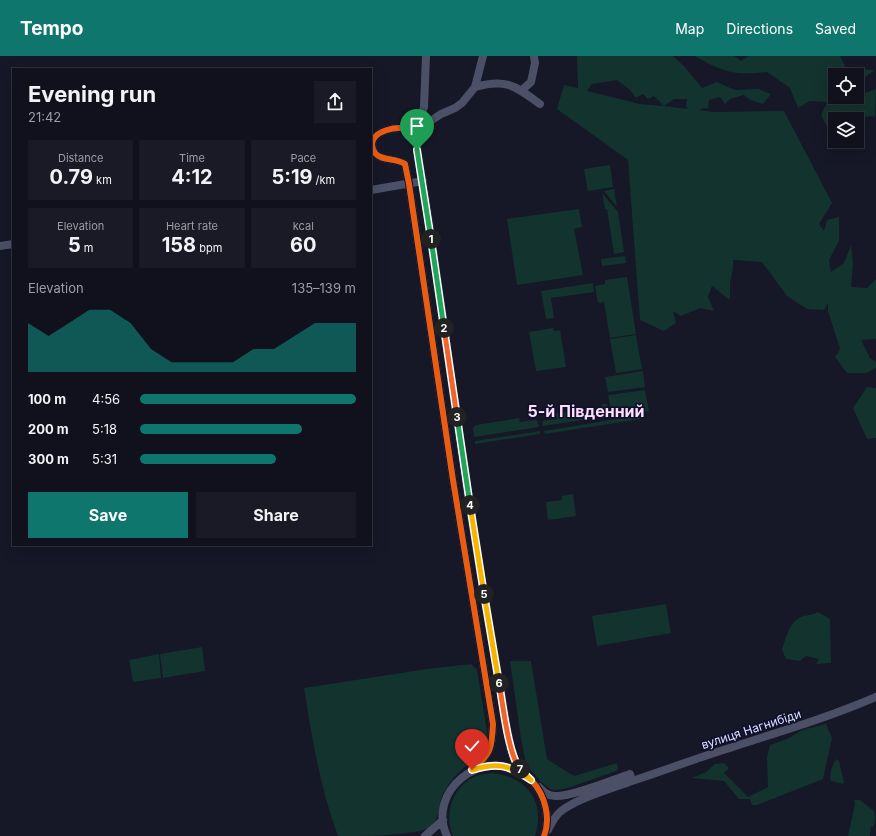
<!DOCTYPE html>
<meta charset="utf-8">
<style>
:root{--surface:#10111d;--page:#191a26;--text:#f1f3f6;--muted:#9c9da4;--line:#30313b;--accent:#0f766e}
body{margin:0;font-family:Inter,sans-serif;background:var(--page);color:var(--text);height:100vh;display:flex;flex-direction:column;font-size:15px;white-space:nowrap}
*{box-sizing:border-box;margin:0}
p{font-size:13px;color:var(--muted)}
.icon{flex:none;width:22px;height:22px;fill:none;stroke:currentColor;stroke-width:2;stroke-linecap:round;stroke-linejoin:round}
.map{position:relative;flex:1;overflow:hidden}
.sheet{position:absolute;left:12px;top:12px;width:360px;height:478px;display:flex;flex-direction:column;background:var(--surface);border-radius:0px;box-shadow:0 4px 16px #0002,0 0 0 1px var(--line)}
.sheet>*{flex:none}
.controls{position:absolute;left:828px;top:12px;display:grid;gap:8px}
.controls a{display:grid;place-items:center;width:36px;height:36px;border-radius:0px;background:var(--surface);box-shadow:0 4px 16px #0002,0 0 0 1px var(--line);font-size:20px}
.pin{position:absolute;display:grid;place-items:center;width:34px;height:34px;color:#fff;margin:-41px -17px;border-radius:50% 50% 50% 0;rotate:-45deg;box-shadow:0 0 4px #0007}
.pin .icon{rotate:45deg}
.km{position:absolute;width:20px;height:20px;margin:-10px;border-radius:50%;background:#222;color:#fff;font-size:11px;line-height:20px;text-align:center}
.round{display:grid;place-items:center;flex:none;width:42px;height:42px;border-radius:0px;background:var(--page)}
.summary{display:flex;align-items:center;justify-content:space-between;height:68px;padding:0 16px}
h1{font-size:22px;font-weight:700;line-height:30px}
.stats{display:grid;grid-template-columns:repeat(3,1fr);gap:6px;height:68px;padding:4px 16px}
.stats div{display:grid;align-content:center;border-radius:0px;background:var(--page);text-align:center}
.stats b{font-size:20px;font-weight:700}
.stats small{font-size:11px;font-weight:400}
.stats p{font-size:11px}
.chart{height:112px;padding:8px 16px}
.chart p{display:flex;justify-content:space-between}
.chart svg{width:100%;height:72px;margin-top:4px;fill:var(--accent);opacity:.7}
.button{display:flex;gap:8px;margin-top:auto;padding:8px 16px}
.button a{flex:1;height:46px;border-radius:0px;background:var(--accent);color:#fff;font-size:16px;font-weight:700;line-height:46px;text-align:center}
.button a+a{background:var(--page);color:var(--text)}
ul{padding:0 16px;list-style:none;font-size:13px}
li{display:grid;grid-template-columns:64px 48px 1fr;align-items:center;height:30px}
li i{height:10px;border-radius:5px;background:var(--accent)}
header{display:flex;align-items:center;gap:24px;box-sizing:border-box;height:56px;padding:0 20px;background:var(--accent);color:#fff}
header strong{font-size:19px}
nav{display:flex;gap:22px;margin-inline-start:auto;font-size:14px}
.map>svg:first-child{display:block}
.green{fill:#13332e;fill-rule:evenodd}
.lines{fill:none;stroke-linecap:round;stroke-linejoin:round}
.minor{stroke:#4c5067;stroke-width:8}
.cycleway-casing{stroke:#10112d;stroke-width:8}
.cycleway{stroke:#e95d12;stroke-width:6}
.split-1-casing{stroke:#fff;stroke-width:8}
.split-2-casing{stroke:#fff;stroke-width:8}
.split-3-casing{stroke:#fff;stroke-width:8}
.split-4-casing{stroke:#fff;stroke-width:8}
.split-5-casing{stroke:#fff;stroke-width:8}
.split-6-casing{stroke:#fff;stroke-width:8}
.split-7-casing{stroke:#fff;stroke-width:8}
.split-8-casing{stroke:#fff;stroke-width:8}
.split-1{stroke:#22a559;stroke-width:5}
.split-2{stroke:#22a559;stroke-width:5}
.split-3{stroke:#f0652b;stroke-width:5}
.split-4{stroke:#22a559;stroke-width:5}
.split-5{stroke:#f5b400;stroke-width:5}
.split-6{stroke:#f5b400;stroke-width:5}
.split-7{stroke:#f0652b;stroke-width:5}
.split-8{stroke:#f5b400;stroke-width:5}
.labels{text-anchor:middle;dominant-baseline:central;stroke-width:3.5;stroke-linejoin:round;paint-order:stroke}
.street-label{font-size:12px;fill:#dcdfff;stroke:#10112d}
.district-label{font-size:16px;font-weight:bold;fill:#ffdefa;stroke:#10112d}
</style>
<header>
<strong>Tempo</strong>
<nav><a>Map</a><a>Directions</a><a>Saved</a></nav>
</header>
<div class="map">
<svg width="876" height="780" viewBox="0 0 876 780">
<rect width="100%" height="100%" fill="#161727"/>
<path class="green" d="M577 0H673L685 11 702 32 717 26 735 34 758 33 771 38 763 48 750 44 744 39 730 43 725 48 720 41 709 44 708 53 704 52 699 54 713 56 784 55 832 147 819 168 824 175 827 164 839 161V185L829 204 831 216 844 207 851 189 853 207 851 231 867 232 876 223V283L861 284 870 302 876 306V312L866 317H847L835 301 840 293 828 255V247L824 254 807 253 787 240 762 206 733 204V212L730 227V244L712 230 708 241 714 255 700 252 681 260 673 255 676 267 664 275 640 264 628 104 557 53 564 29 578 32ZM617 24 630 34 636 42 643 38 648 43 654 40 664 50 640 48 587 35 592 28ZM674 43H687L686 51 688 53 664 50Z
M695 0H734L741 5 749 0H840L846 12 875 14 857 27V19H835V41H857V40L876 33 875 60 835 63V83H833L821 59 827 46 810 45 798 52 790 32 767 16C736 20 722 16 695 0Z
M610 109 613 131 588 135 584 113Z
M614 133 617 151 604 135Z
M602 137 618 156 624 196 614 198 607 153H605Z
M579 153 582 171 574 173 583 219 517 229 507 163Z
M625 200 626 207 602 210 601 203Z
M627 221 636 278 610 282 604 246 598 247 595 230 605 228V224Z
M593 227 594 236 551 242 554 262 546 263 541 235Z
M553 272 554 275 560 274 566 311 536 315 529 276Z
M636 279 642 313 616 317 610 283Z
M643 315 645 331 608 336 605 321Z
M867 331 876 332V382L867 383 853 352Z
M645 334 649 355 612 360 608 339Z
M602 348H607L609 360 543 370 542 365 557 363 556 357 574 355 576 361 603 357Z
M641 359V363L545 378 544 375Z
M519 362 520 366 537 364 539 371 474 381 473 372 476 369Z
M540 375V378L475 388V385Z
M573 438 576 460 548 464 546 446 562 444V440Z
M666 548 671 577 597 590 592 560Z
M818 556 830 563 831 607 816 608 819 603 806 600 800 605 786 603 782 594C786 582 789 565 803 560 808 559 813 559 818 556Z
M202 591 205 615 163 622 160 598Z
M159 598 161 622 133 626 129 604Z
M510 605H531L547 703 574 720 617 707 618 713 616 715 568 732 556 734 550 733 540 725 526 708 521 683Z
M471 608 477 614 488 682C480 708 466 705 453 723 448 729 443 736 441 744 439 751 439 758 435 765 433 767 430 772 427 773 405 780 362 780 338 780 320 732 312 682 304 632L427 613Z
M826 668 832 682 823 723 757 749H752L750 743H739L724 725 692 722 706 716 715 708 724 707 729 712 724 717 748 741 768 731 767 701 770 689 787 683 802 674Z
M836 703 839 705 844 726 843 728 831 725C829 718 832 710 836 703Z
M491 717C527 720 546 746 535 780H453C443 757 454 727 479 719 483 718 487 718 491 717Z
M854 744H860L874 755 875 762 874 770H871L870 780H848L855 748Z"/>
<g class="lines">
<path class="minor" d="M483 0 475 31C507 22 515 30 540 48
M521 35 531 26 535 7 534 0
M417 72 424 51 426 0
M412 74 426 68 441 58 455 52 462 47 475 31
M371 134 423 125
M0 190 13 188
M472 714C491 698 492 692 493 668L453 424 409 128 405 108C396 102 381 105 375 97 360 74 407 66 414 77 418 84 417 91 418 98 419 110 422 122 424 134 439 229 451 325 465 420 479 512 495 603 511 695 512 698 513 703 515 707 518 714 526 719 532 725 545 739 551 762 544 780
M539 731C544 736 548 740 555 740 572 741 612 724 630 718L632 725C660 716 686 706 714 697 768 679 823 664 876 641
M548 774C551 768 555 760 560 756 575 743 613 732 632 725
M425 780 443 764
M447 780C426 736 482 690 522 718"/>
<defs>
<path id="cycleway" d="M472 714C491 698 492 692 493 668L453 424 409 128 405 108C396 102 381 105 375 97 360 74 407 66 414 77 418 84 417 91 418 98 419 110 422 122 424 134 439 229 451 325 465 420 479 512 495 603 511 695 512 698 513 703 515 707 518 714 526 719 532 725 545 739 551 762 544 780"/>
</defs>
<use href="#cycleway" class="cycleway-casing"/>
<use href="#cycleway" class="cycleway"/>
</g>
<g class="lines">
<defs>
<path id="split-1" d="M417 94 431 183"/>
<path id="split-2" d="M431 183 444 272"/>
<path id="split-3" d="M444 272 457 361"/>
<path id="split-4" d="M457 361 470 449"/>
<path id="split-5" d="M470 449 484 538"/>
<path id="split-6" d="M484 538 499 627"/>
<path id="split-7" d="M499 627C503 648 508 698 520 713"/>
<path id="split-8" d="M472 714C498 706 509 709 531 724L520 713"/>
</defs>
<use href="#split-1" class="split-1-casing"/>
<use href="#split-2" class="split-2-casing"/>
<use href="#split-3" class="split-3-casing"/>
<use href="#split-4" class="split-4-casing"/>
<use href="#split-5" class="split-5-casing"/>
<use href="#split-6" class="split-6-casing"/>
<use href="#split-7" class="split-7-casing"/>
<use href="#split-8" class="split-8-casing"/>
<use href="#split-1" class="split-1"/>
<use href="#split-2" class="split-2"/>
<use href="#split-3" class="split-3"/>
<use href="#split-4" class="split-4"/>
<use href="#split-5" class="split-5"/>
<use href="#split-6" class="split-6"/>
<use href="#split-7" class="split-7"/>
<use href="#split-8" class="split-8"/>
</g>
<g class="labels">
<g class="street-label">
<text transform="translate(751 673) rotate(-18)">вулиця Нагнибіди</text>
</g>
<g class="district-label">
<text x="586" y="355">5-й Південний</text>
</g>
</g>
</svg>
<div class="controls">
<a><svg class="icon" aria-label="locate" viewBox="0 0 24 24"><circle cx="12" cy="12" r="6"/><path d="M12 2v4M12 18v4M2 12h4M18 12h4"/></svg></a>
<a><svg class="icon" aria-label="layers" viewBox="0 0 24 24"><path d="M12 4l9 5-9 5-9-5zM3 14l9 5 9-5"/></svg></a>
</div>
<div class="pin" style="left:417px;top:94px;background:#1e9e55"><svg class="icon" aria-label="arrive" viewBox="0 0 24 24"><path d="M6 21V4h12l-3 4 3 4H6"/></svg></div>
<div class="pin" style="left:472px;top:714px;background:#d93025"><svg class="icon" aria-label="check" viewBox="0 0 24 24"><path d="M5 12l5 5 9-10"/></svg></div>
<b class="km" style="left:431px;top:183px">1</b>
<b class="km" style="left:444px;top:272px">2</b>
<b class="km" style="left:457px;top:361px">3</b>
<b class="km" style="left:470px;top:449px">4</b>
<b class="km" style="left:484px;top:538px">5</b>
<b class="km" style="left:499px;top:627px">6</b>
<b class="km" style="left:520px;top:713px">7</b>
<section class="sheet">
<div class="summary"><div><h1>Evening run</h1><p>21:42</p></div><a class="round"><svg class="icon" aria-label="share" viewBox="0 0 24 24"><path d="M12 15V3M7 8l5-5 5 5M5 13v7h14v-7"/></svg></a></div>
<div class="stats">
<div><p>Distance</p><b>0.79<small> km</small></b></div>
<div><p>Time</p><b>4:12</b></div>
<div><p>Pace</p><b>5:19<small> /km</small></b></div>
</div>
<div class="stats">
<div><p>Elevation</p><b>5<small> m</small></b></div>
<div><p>Heart rate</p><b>158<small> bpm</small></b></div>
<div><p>kcal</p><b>60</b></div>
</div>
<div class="chart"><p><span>Elevation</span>135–139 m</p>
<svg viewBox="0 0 160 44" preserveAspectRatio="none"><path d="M0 44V14L10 22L20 14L30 6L40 6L50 14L60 30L70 38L80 38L90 38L100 38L110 30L120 30L130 22L140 14L150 14L160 14V44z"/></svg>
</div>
<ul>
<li><b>100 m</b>4:56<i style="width:100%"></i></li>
<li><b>200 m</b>5:18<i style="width:75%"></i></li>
<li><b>300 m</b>5:31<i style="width:63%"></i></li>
</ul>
<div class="button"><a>Save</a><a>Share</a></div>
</section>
</div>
